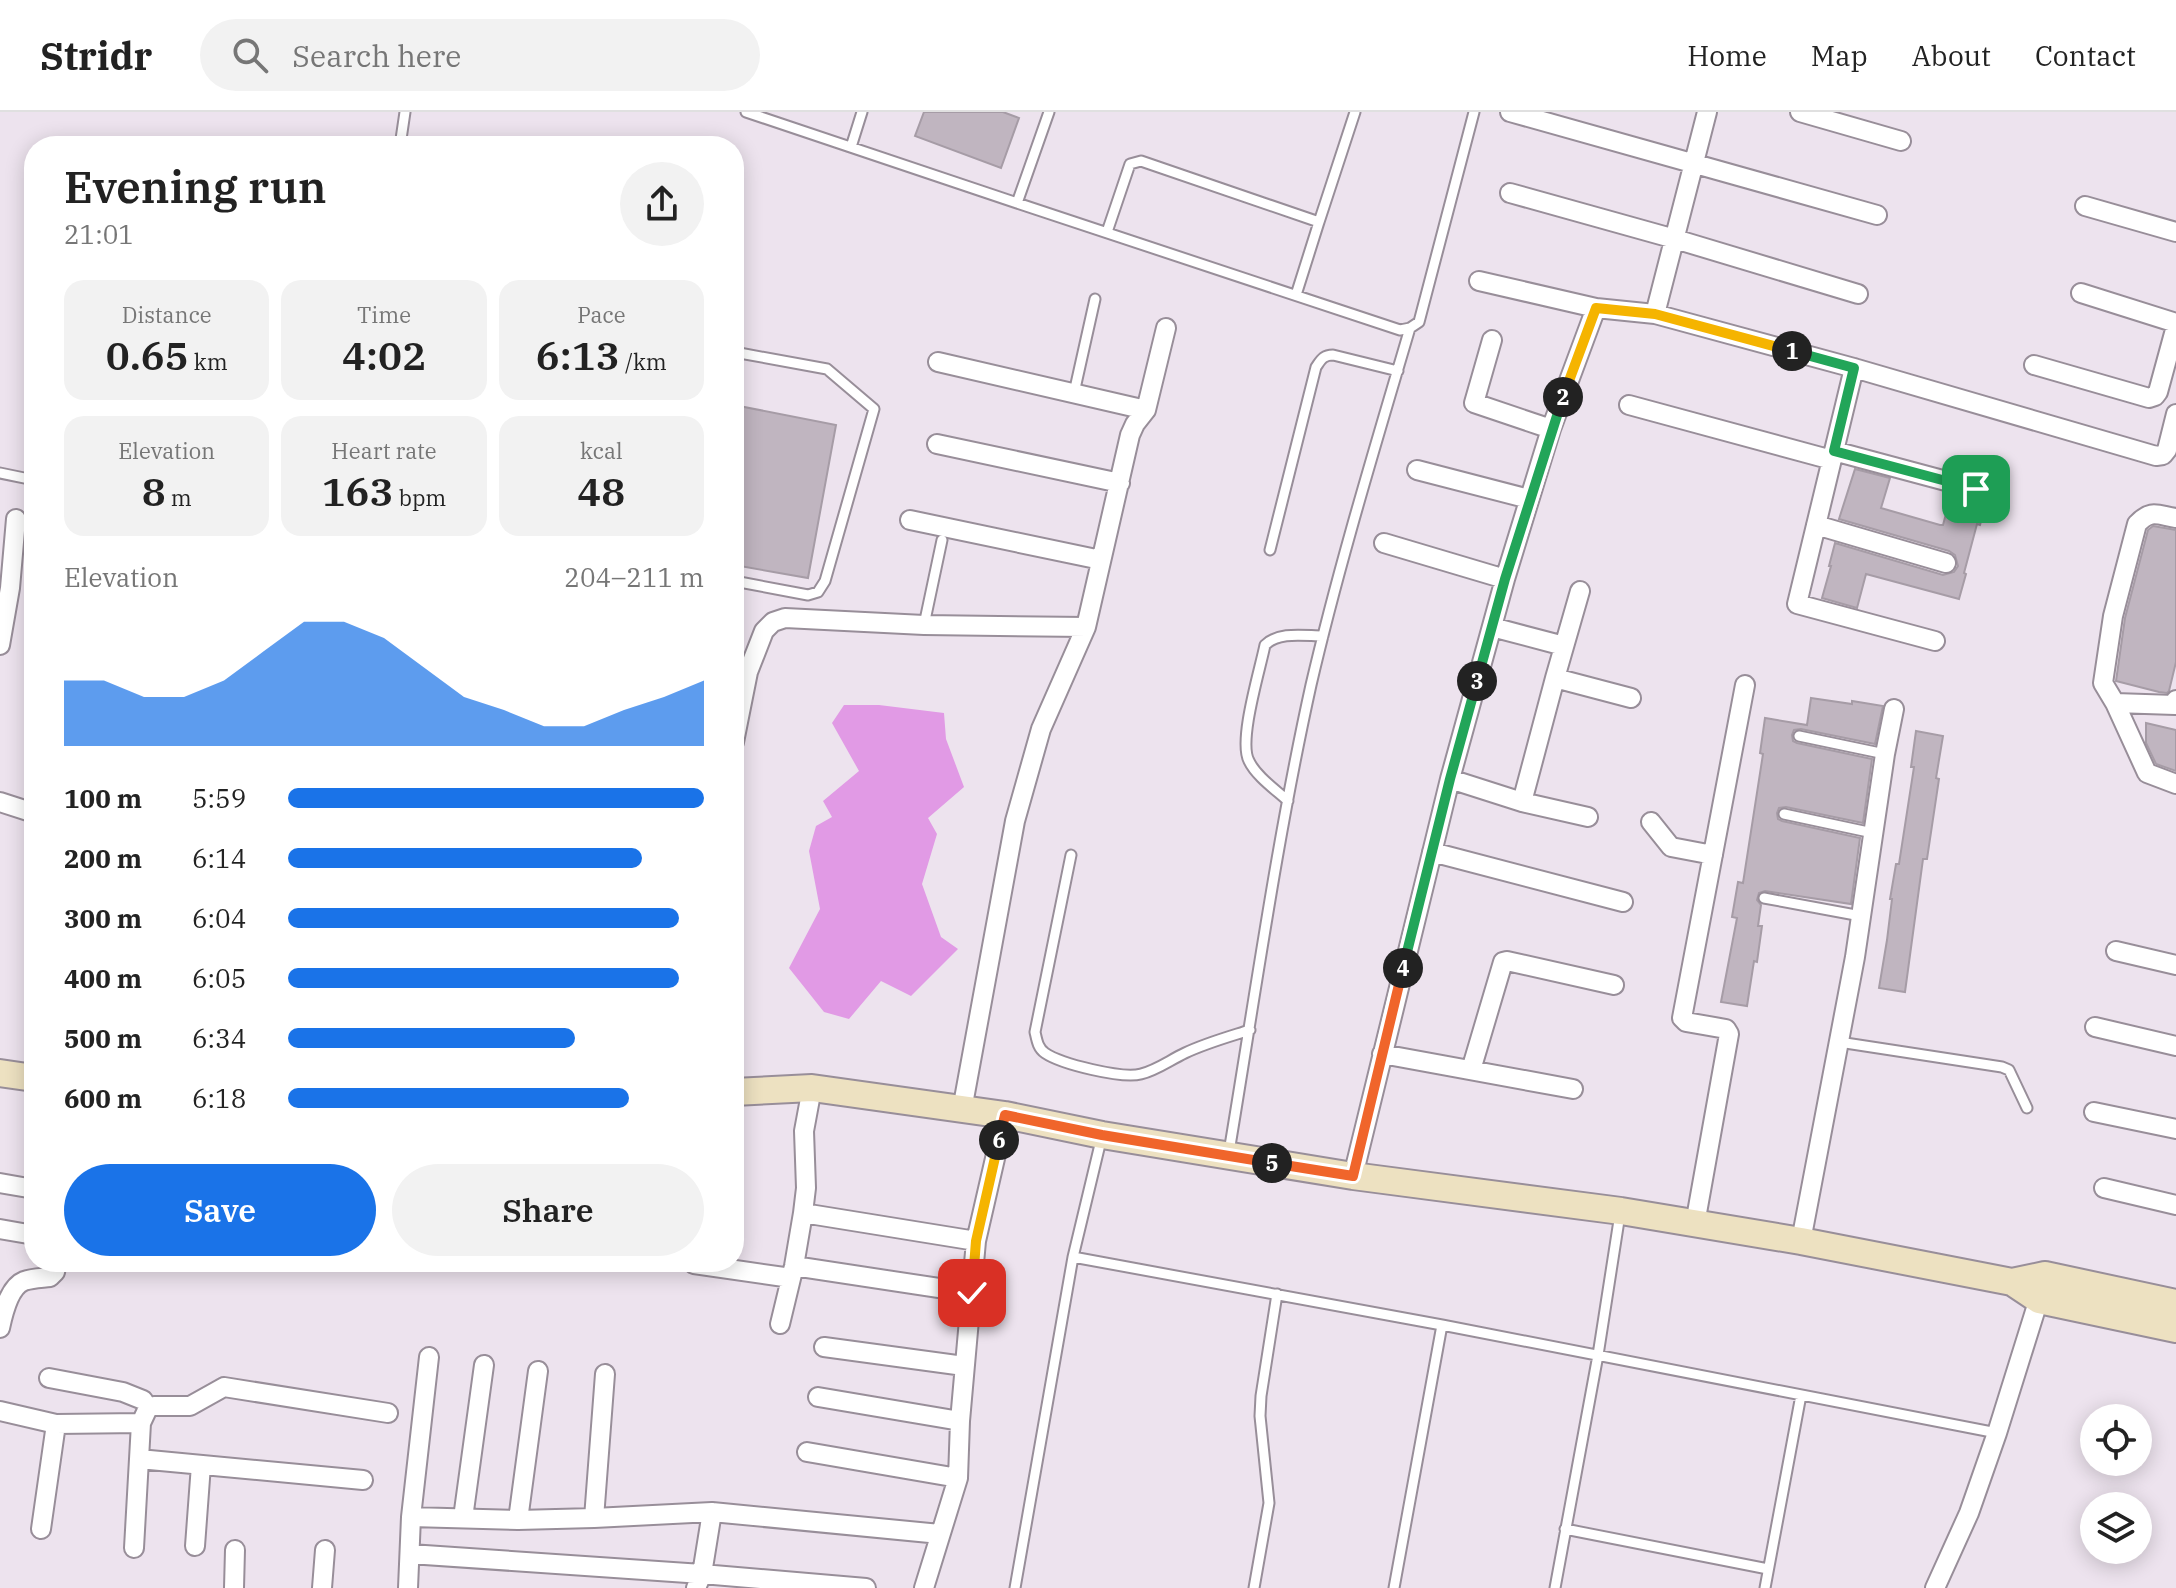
<!DOCTYPE html>
<meta charset="utf-8">
<style>
:root{--surface:#fff;--page:#f2f2f2;--text:#222;--muted:#767676;--line:#e0e0e0;--accent:#1a73e8}
body{margin:0;font-family:"IBM Plex Serif",serif;background:var(--page);color:var(--text);height:100vh;display:flex;flex-direction:column;font-size:30px;white-space:nowrap}
*{box-sizing:border-box;margin:0}
p{font-size:26px;color:var(--muted)}
.icon{flex:none;width:44px;height:44px;fill:none;stroke:currentColor;stroke-width:2;stroke-linecap:round;stroke-linejoin:round}
.map{position:relative;flex:1;overflow:hidden}
.sheet{position:absolute;left:24px;top:24px;width:720px;height:1136px;display:flex;flex-direction:column;background:var(--surface);border-radius:32px;box-shadow:0 4px 20px #0003}
.sheet>*{flex:none}
.tools{position:absolute;left:2080px;top:1292px;display:grid;gap:16px}
.tools a{display:grid;place-items:center;width:72px;height:72px;border-radius:50%;background:var(--surface);box-shadow:0 4px 20px #0003;font-size:40px}
.pin{position:absolute;display:grid;place-items:center;width:68px;height:68px;color:#fff;margin:-34px;border-radius:16px;box-shadow:0 4px 12px #0006}
.km{position:absolute;width:40px;height:40px;margin:-20px;border-radius:50%;background:#222;color:#fff;font-size:22px;line-height:40px;text-align:center}
.round{display:grid;place-items:center;flex:none;width:84px;height:84px;border-radius:42px;background:var(--page)}
.overview{display:flex;align-items:center;justify-content:space-between;height:136px;padding:0 40px}
h1{font-size:44px;font-weight:600;line-height:60px}
.stats{display:grid;grid-template-columns:repeat(3,1fr);gap:12px;height:136px;padding:8px 40px}
.stats div{display:grid;align-content:center;border-radius:20px;background:var(--page);text-align:center}
.stats b{font-size:40px;font-weight:600}
.stats small{font-size:22px;font-weight:400}
.stats p{font-size:22px}
.chart{height:224px;padding:16px 40px}
.chart p{display:flex;justify-content:space-between}
.chart svg{width:100%;height:144px;margin-top:8px;fill:var(--accent);opacity:.7}
.cta{display:flex;gap:16px;margin-top:auto;padding:16px 40px}
.cta a{flex:1;height:92px;border-radius:48px;background:var(--accent);color:#fff;font-size:32px;font-weight:600;line-height:92px;text-align:center}
.cta a+a{background:var(--page);color:var(--text)}
ul{padding:0 40px;list-style:none;font-size:26px}
li{display:grid;grid-template-columns:128px 96px 1fr;align-items:center;height:60px}
li i{height:20px;border-radius:10px;background:var(--accent)}
header{display:flex;align-items:center;gap:48px;box-sizing:border-box;height:112px;padding:0 40px;background:var(--surface);border-bottom:2px solid var(--line)}
header strong{font-size:38px}
nav{display:flex;gap:44px;margin-inline-start:auto;font-size:28px}
.search{width:560px;height:72px;background:var(--page);display:flex;align-items:center;gap:20px;box-sizing:border-box;padding:0 28px;border-radius:44px;color:var(--muted);font-size:30px}
.map>svg:first-child{display:block}
.water{fill:#e19ae5}
.building{fill:#c0b5c0;stroke:#a69ca6;stroke-width:2}
.lines{fill:none;stroke-linecap:round;stroke-linejoin:round}
.lane-casing{stroke:#988e99;stroke-width:13}
.street-casing{stroke:#988e99;stroke-width:22}
.secondary-casing{stroke:#988e99;stroke-width:30}
.lane{stroke:#fff;stroke-width:9}
.street{stroke:#fff;stroke-width:18}
.secondary{stroke:#ede1c1;stroke-width:26}
.split-1-casing{stroke:#fff;stroke-width:16}
.split-2-casing{stroke:#fff;stroke-width:16}
.split-3-casing{stroke:#fff;stroke-width:16}
.split-4-casing{stroke:#fff;stroke-width:16}
.split-5-casing{stroke:#fff;stroke-width:16}
.split-6-casing{stroke:#fff;stroke-width:16}
.split-7-casing{stroke:#fff;stroke-width:16}
.split-1{stroke:#22a559;stroke-width:10}
.split-2{stroke:#f5b400;stroke-width:10}
.split-3{stroke:#22a559;stroke-width:10}
.split-4{stroke:#22a559;stroke-width:10}
.split-5{stroke:#f0652b;stroke-width:10}
.split-6{stroke:#f0652b;stroke-width:10}
.split-7{stroke:#f5b400;stroke-width:10}
</style>
<header>
<strong>Stridr</strong>
<div class="search"><svg class="icon" aria-label="search" viewBox="0 0 24 24"><circle cx="10" cy="10" r="6"/><path d="M15 15l6 6"/></svg>Search here</div>
<nav><a>Home</a><a>Map</a><a>About</a><a>Contact</a></nav>
</header>
<div class="map">
<svg width="2176" height="1476" viewBox="0 0 2176 1476">
<rect width="100%" height="100%" fill="#ede3ee"/>
<path class="water" d="M844 593H879L944 601 946 627 964 675 928 706 937 722 922 772 941 825 958 837 911 884 881 869 849 907 824 900 789 856 820 797 809 739 816 714 832 705 823 689 859 659 832 611Z"/>
<path class="building" d="M924 0H1003L1019 6 1001 56 915 24Z
M734 293 836 313 808 466 734 453Z
M1855 357 1890 366 1881 396 1940 413H1943L1951 383 1974 389 1987 387 1980 413 1977 412 1964 461 1966 462 1959 487 1866 462 1857 496 1822 486 1831 454H1829L1835 431 1943 463 1954 460 1958 454 1955 443 1949 439 1839 407Z
M2153 414 2176 418V550L2169 579 2167 581 2159 580 2116 569 2125 506 2148 418Z
M1811 586 1852 592V589L1883 594 1875 632 1801 617 1794 618 1792 623 1793 629 1797 631 1872 647 1863 711 1786 695 1779 696 1777 701 1778 707 1782 709 1860 726 1851 792 1765 779 1759 781 1757 788 1761 793 1758 814H1762L1757 850 1754 849 1747 894 1721 890 1737 806 1732 805 1738 770 1743 771 1763 642 1760 641 1765 606 1807 613Z
M2146 611 2176 618V659L2156 652 2146 631Z
M1916 619 1943 624 1936 666 1939 667 1927 747H1923L1905 880 1879 876 1887 828 1892 787H1890L1896 752H1899L1914 655H1911Z"/>
<g class="lines">
<defs>
<path id="lane" d="M746 0 1017 91 1049 0
M400 34 405 0
M851 35 862 0
M1017 91 1400 218 1410 216 1419 210 1474 0
M1107 120 1130 52 1141 49 1319 110 1355 0
M1296 183 1319 110
M734 240 827 257 874 297 825 469 818 480 808 483 734 469
M1074 281 1095 187
M0 361 34 368
M1270 438 1316 255C1321 248 1323 243 1333 243L1398 259
M924 513 942 428
M1799 624 1885 642
M1288 689C1276 678 1256 664 1249 649 1238 629 1260 558 1265 533 1279 519 1305 524 1323 524
M1784 702 1873 721
M1071 743 1035 920C1037 929 1038 936 1045 941 1061 952 1122 967 1141 962 1157 958 1170 948 1185 941 1206 931 1228 925 1250 918
M1764 786 1861 804
M1839 930 2002 955 2009 958 2027 996
M1229 1040C1255 884 1277 727 1311 573 1339 453 1375 335 1410 216
M1073 1145 1442 1213 1394 1476
M1442 1213 1997 1321
M1565 1417 1768 1457
M1015 1476 1073 1145 1102 1024
M1254 1476 1269 1391 1260 1304 1261 1284 1277 1182
M1555 1476 1598 1243 1620 1102
M1765 1476 1801 1283"/>
<path id="street" d="M1510 0 1877 103
M1800 0 1901 29
M1510 81 1675 127 1858 182
M2085 94 2176 120
M1479 169 1596 196 1655 202 1707 0
M2081 181 2176 211
M1655 202 1854 256 2156 344 2163 343 2167 338 2176 302
M1492 228 1474 291 1551 317
M938 250 1146 298
M2034 253 2149 286 2155 284 2158 280 2176 214
M1854 256 1797 492 1935 529
M1629 293 1832 348
M937 332 1120 371
M1834 339 1976 377
M1417 358 1529 387
M2176 406C2157 403 2151 397 2137 412L2113 504 2103 571 2115 591 2147 661 2176 672
M910 408 1101 448
M1816 413 1946 451
M1384 431 1505 467
M1086 515 1130 323 1135 312 1146 298 1166 216
M1492 515 1564 534
M0 533 10 476 16 407
M1555 566 1580 479
M2115 591 2175 593 2176 588
M734 630 748 560 764 519 773 510 785 506 924 513 1086 515 1041 617 1015 709 962 998
M1450 667 1522 690 1588 705
M0 690 34 701
M1522 690 1555 566 1631 586
M1651 710 1671 735 1713 743
M1432 740 1623 790
M2116 839 2176 853
M2095 915 2176 934
M1382 942 1573 977
M1471 958 1503 850 1507 849 1614 873
M2094 1000 2176 1017
M1353 1064 1450 667 1505 467 1551 317 1596 196
M0 1071 34 1077
M2104 1076 2176 1093
M803 1101 976 1129
M1695 1112 1729 922 1726 917 1686 910 1682 906 1745 573
M0 1117 34 1123
M1801 1129 1855 845 1885 642 1894 597
M694 1152 791 1166
M794 1154 972 1181
M780 1212 794 1154 803 1101 806 1076 804 1019 812 976
M0 1216C3 1202 9 1175 24 1169 32 1166 42 1166 50 1165L55 1160 57 1150
M824 1235 964 1254
M49 1266 123 1280 143 1288 148 1296
M818 1285 960 1309
M0 1299 56 1312 141 1311 148 1296 154 1294H190L224 1275 388 1301
M141 1311 139 1347 363 1368
M807 1340 958 1366
M411 1405 518 1408 594 1406 712 1400 940 1422
M463 1406 484 1253
M594 1406 605 1262
M518 1408 538 1259
M41 1417 56 1312
M195 1434 201 1353
M134 1436 139 1347
M410 1442 702 1462 712 1400
M234 1476 235 1438
M322 1476 325 1438
M408 1476 411 1405 429 1245
M696 1476 702 1462 866 1476
M924 1476 958 1366 960 1309 976 1129 1005 1003
M1935 1476 1969 1401 1997 1321 2042 1177"/>
<path id="secondary" d="M0 961 34 966
M734 980 812 976 1005 1003 1102 1023 1353 1064 1621 1099 1801 1129 2012 1170 2039 1188 2176 1217
M2012 1170 2045 1163 2176 1191"/>
</defs>
<use href="#lane" class="lane-casing"/>
<use href="#street" class="street-casing"/>
<use href="#secondary" class="secondary-casing"/>
<use href="#lane" class="lane"/>
<use href="#street" class="street"/>
<use href="#secondary" class="secondary"/>
</g>
<g class="lines">
<defs>
<path id="split-1" d="M1792 239 1854 256 1834 339 1976 377"/>
<path id="split-2" d="M1563 285 1596 196 1655 202 1792 239"/>
<path id="split-3" d="M1477 569 1505 467 1563 285"/>
<path id="split-4" d="M1403 856 1450 667 1477 569"/>
<path id="split-5" d="M1272 1051 1353 1064 1403 856"/>
<path id="split-6" d="M999 1028 1005 1003 1102 1023 1272 1051"/>
<path id="split-7" d="M972 1181 976 1129 999 1028"/>
</defs>
<use href="#split-1" class="split-1-casing"/>
<use href="#split-2" class="split-2-casing"/>
<use href="#split-3" class="split-3-casing"/>
<use href="#split-4" class="split-4-casing"/>
<use href="#split-5" class="split-5-casing"/>
<use href="#split-6" class="split-6-casing"/>
<use href="#split-7" class="split-7-casing"/>
<use href="#split-1" class="split-1"/>
<use href="#split-2" class="split-2"/>
<use href="#split-3" class="split-3"/>
<use href="#split-4" class="split-4"/>
<use href="#split-5" class="split-5"/>
<use href="#split-6" class="split-6"/>
<use href="#split-7" class="split-7"/>
</g>
</svg>
<div class="tools">
<a><svg class="icon" aria-label="locate" viewBox="0 0 24 24"><circle cx="12" cy="12" r="6"/><path d="M12 2v4M12 18v4M2 12h4M18 12h4"/></svg></a>
<a><svg class="icon" aria-label="layers" viewBox="0 0 24 24"><path d="M12 4l9 5-9 5-9-5zM3 14l9 5 9-5"/></svg></a>
</div>
<div class="pin" style="left:1976px;top:377px;background:#1e9e55"><svg class="icon" aria-label="arrive" viewBox="0 0 24 24"><path d="M6 21V4h12l-3 4 3 4H6"/></svg></div>
<div class="pin" style="left:972px;top:1181px;background:#d93025"><svg class="icon" aria-label="check" viewBox="0 0 24 24"><path d="M5 12l5 5 9-10"/></svg></div>
<b class="km" style="left:1792px;top:239px">1</b>
<b class="km" style="left:1563px;top:285px">2</b>
<b class="km" style="left:1477px;top:569px">3</b>
<b class="km" style="left:1403px;top:856px">4</b>
<b class="km" style="left:1272px;top:1051px">5</b>
<b class="km" style="left:999px;top:1028px">6</b>
<section class="sheet">
<div class="overview"><div><h1>Evening run</h1><p>21:01</p></div><a class="round"><svg class="icon" aria-label="share" viewBox="0 0 24 24"><path d="M12 15V3M7 8l5-5 5 5M5 13v7h14v-7"/></svg></a></div>
<div class="stats">
<div><p>Distance</p><b>0.65<small> km</small></b></div>
<div><p>Time</p><b>4:02</b></div>
<div><p>Pace</p><b>6:13<small> /km</small></b></div>
</div>
<div class="stats">
<div><p>Elevation</p><b>8<small> m</small></b></div>
<div><p>Heart rate</p><b>163<small> bpm</small></b></div>
<div><p>kcal</p><b>48</b></div>
</div>
<div class="chart"><p><span>Elevation</span>204–211 m</p>
<svg viewBox="0 0 160 44" preserveAspectRatio="none"><path d="M0 44V24L10 24L20 29L30 29L40 24L50 15L60 6L70 6L80 11L90 20L100 29L110 33L120 38L130 38L140 33L150 29L160 24V44z"/></svg>
</div>
<ul>
<li><b>100 m</b>5:59<i style="width:100%"></i></li>
<li><b>200 m</b>6:14<i style="width:85%"></i></li>
<li><b>300 m</b>6:04<i style="width:94%"></i></li>
<li><b>400 m</b>6:05<i style="width:94%"></i></li>
<li><b>500 m</b>6:34<i style="width:69%"></i></li>
<li><b>600 m</b>6:18<i style="width:82%"></i></li>
</ul>
<div class="cta"><a>Save</a><a>Share</a></div>
</section>
</div>
